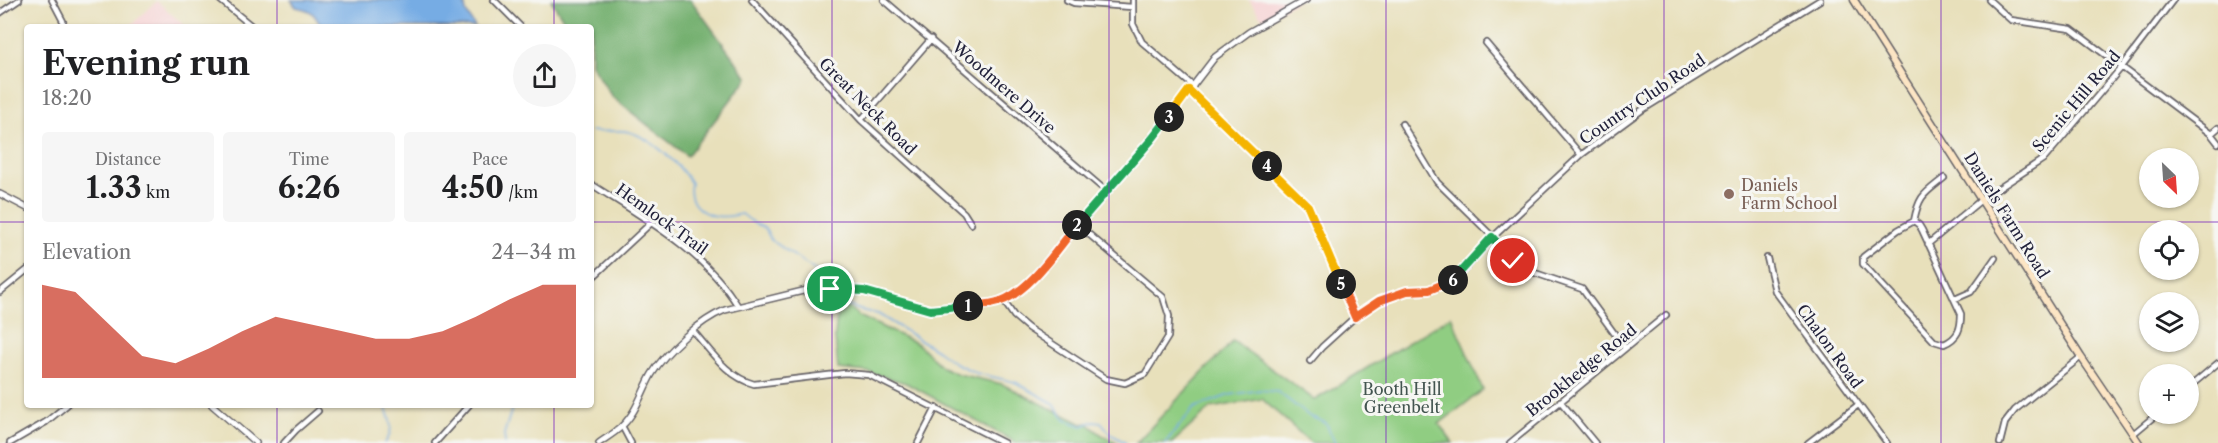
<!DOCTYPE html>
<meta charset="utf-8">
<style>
:root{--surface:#fff;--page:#f6f6f6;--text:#202124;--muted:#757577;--accent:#c8321e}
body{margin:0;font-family:"Libre Caslon Text",serif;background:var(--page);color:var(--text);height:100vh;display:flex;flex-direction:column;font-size:22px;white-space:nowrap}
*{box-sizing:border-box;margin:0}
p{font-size:20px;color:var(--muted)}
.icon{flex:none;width:33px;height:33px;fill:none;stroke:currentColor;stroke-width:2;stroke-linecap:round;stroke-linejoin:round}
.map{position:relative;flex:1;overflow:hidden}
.panel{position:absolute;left:24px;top:24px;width:570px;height:384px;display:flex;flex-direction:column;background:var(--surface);border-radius:6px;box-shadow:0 2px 4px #0004}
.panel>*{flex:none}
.needle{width:39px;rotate:155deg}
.controls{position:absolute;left:2139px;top:148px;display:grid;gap:12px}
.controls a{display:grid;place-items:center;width:60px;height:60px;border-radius:50%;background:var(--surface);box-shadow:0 2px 4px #0004;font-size:30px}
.pin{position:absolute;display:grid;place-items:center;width:51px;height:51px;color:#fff;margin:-26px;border:3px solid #fff;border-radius:50%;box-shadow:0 2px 6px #0007}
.km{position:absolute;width:30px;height:30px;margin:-15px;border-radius:50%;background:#222;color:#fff;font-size:16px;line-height:30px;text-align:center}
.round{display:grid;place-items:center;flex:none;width:63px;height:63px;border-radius:32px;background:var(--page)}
.headline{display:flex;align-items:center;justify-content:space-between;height:102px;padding:0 18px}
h1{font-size:33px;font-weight:800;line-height:45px}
.stats{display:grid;grid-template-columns:repeat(3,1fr);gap:9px;height:102px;padding:6px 18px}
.stats div{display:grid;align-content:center;border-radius:6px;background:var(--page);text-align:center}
.stats b{font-size:30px;font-weight:800}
.stats small{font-size:16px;font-weight:400}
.stats p{font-size:16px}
.chart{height:168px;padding:12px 18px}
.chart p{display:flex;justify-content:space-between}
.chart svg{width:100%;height:108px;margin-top:6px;fill:var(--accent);opacity:.7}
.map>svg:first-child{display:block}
.built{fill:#f7cfd1}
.green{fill:#90cd82;stroke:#59785e;stroke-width:1.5}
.forest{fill:#74b070;stroke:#4b6956;stroke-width:1.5}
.water{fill:#76ace4;stroke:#4c6790;stroke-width:1.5}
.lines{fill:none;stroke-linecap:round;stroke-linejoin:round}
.stream{stroke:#76ace4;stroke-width:1.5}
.minor-casing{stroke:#676468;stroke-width:8}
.tertiary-casing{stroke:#676468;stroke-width:8}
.secondary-casing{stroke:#676468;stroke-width:9}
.minor{stroke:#fff;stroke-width:4.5}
.tertiary{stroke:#fff;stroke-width:5}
.secondary{stroke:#fce5c4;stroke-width:6}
.split-1-casing{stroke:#fff;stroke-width:12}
.split-2-casing{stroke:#fff;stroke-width:12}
.split-3-casing{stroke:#fff;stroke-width:12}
.split-4-casing{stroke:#fff;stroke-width:12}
.split-5-casing{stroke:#fff;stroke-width:12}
.split-6-casing{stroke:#fff;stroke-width:12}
.split-7-casing{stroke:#fff;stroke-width:12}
.split-1{stroke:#22a559;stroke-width:8}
.split-2{stroke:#f0652b;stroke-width:8}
.split-3{stroke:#22a559;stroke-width:8}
.split-4{stroke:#f5b400;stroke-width:8}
.split-5{stroke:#f5b400;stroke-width:8}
.split-6{stroke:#f0652b;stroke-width:8}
.split-7{stroke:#22a559;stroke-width:8}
.grid{fill:none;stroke:#7b2cbf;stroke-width:1.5;stroke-opacity:0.55}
.education-dot{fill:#8d6e63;stroke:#f6f6f2;stroke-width:2}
.labels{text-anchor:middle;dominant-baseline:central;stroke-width:6;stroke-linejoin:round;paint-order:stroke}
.street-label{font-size:16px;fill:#22223b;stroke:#f6f6f2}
.education-label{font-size:16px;fill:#785e54;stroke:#f6f6f2;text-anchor:start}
.park-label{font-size:16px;fill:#435550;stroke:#f6f6f2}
</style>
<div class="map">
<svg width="2218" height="443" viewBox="0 0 2218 443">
<rect width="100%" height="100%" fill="#f6f6f2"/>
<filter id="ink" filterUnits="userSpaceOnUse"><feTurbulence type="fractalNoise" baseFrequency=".0167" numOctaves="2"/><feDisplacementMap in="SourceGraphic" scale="12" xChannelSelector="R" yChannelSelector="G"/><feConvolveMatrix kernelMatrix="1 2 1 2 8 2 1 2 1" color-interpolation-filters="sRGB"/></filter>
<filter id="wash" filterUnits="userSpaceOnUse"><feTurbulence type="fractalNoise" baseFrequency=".008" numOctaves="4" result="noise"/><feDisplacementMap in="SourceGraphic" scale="24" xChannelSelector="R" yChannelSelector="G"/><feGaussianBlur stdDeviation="1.35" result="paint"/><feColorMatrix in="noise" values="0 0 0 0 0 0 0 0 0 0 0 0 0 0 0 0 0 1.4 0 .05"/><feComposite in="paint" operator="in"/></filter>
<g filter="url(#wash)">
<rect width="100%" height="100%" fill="#e8e0bb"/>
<path class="built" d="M1249 0H1299L1263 20Z
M157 1 186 27H129Z"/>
<path class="green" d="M848 307 859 316 918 344 942 367 958 374 1002 384 1082 424 1087 423 1102 435 1118 443H1017L906 383 868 372 838 369 835 337 837 316Z
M1451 316 1483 390 1439 424 1453 443H1311L1262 399 1211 408 1172 443H1136L1233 341 1315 400Z"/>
<path class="forest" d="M551 0H691L748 78 687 156 612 97 591 64V27H568Z"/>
<path class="water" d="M291 0H464L466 12 475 27H322C312 11 313 11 296 7Z"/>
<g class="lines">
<path class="stream" d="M591 131C602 133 613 130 624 131 647 134 679 163 691 183 687 201 699 214 717 216 725 218 735 215 742 214L755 224 765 228 771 240 832 282 834 286
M836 290 845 304 860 310 878 314 938 351 953 362 976 373 1015 382 1053 403 1065 420 1082 426 1094 421 1101 422 1111 434 1126 443
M385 405C390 420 395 429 385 443
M505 443 504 434 513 405
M1165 443 1194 408 1229 395 1260 390 1278 392 1309 416 1326 423 1335 443"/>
</g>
</g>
<g filter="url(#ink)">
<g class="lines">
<defs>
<path id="minor" d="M52 0 63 21
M220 0 253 27
M494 0 521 27
M752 0 861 120 964 213 971 224
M884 0 1107 192
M1067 0 1074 3 1132 7
M1133 0V24L1142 42 1193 86
M1989 0 2011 20 2071 29 2211 134 2218 143
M0 13 19 0
M1486 43 1581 155
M1189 90 1308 206 1355 317
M861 120 931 39
M1402 124 1437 182 1493 237 1513 261 1535 273 1582 289 1625 348
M2211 134 2218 128
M591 184C644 218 704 251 738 306
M1914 221 1919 225 1922 230 1961 314C1961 329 1958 338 1944 344L1934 341 1863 264V257L1898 230Z
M1914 221C1919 195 1924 194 1944 178
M1928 244 1981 200 2045 158 2121 68 2173 0
M1767 258 1775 291 1887 443
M591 279 651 223
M0 292 27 270
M1955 299 1971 292 1995 258
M1003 300 1014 316 1028 328 1106 379 1125 383 1145 374 1168 337 1169 316 1163 297 1078 225
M693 331C711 351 727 377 754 384L845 373 869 375 1004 443
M1310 361 1322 347 1355 317 1379 301 1407 291 1429 290 1456 279 1493 237 1581 155 1642 110 1820 0
M2188 388 2218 363
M1560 401 1595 443
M622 426 631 443
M2133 434 2157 414
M10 443 46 422 67 405
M284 443 296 430 318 411
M435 443 469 405
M918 443 936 408
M1510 443 1666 315
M1808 443 1858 405
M2000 443 2005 423 2015 410 2081 357"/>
<path id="tertiary" d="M0 194 27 208
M212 405 256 443
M599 443C606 438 615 433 622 426 637 412 642 391 652 374 666 351 700 320 725 310L807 290 842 288 864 291 930 310 940 309 991 304 1003 300 1018 292 1031 280 1152 139 1215 57 1249 32 1306 0"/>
<path id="secondary" d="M1854 0 2081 357 2139 443"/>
</defs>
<use href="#minor" class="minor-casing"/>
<use href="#tertiary" class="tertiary-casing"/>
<use href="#secondary" class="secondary-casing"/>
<use href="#minor" class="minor"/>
<use href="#tertiary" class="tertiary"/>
<use href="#secondary" class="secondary"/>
</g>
</g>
<g class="lines" filter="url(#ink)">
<defs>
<path id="split-1" d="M830 289 864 291 930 310 968 306"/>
<path id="split-2" d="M968 306C979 305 991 305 1001 301 1031 290 1057 249 1077 225"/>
<path id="split-3" d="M1077 225 1152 139 1169 117"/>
<path id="split-4" d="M1169 117 1189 90 1267 166"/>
<path id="split-5" d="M1267 166 1308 206 1341 284"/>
<path id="split-6" d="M1341 284 1355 317 1379 301 1407 291 1429 290 1453 280"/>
<path id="split-7" d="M1453 280 1492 237 1513 261"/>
</defs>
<use href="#split-1" class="split-1-casing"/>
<use href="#split-2" class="split-2-casing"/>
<use href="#split-3" class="split-3-casing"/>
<use href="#split-4" class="split-4-casing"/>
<use href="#split-5" class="split-5-casing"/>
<use href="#split-6" class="split-6-casing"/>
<use href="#split-7" class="split-7-casing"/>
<use href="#split-1" class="split-1"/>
<use href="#split-2" class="split-2"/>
<use href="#split-3" class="split-3"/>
<use href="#split-4" class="split-4"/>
<use href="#split-5" class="split-5"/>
<use href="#split-6" class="split-6"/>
<use href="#split-7" class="split-7"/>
</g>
<path class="grid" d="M277 0V27M554 0V27M832 0V443M1109 0V443M1386 0V443M1664 0V443M1941 0V443M0 222H27M591 222H2218M277 405V443M554 405V443"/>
<circle class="education-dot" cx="1729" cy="194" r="6"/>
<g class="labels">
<g class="street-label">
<text transform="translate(1004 87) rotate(41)">Woodmere Drive</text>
<text transform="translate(1642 99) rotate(-34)">Country Club Road</text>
<text transform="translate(2076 101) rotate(-50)">Scenic Hill Road</text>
<text transform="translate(868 106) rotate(45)">Great Neck Road</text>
<text transform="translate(2007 215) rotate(58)">Daniels Farm Road</text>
<text transform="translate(662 219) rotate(36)">Hemlock Trail</text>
<text transform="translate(1830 346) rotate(54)">Chalon Road</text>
<text transform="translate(1581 370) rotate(-39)">Brookhedge Road</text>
</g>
<g class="education-label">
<text x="1741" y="185">Daniels<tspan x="1741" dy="18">Farm School</tspan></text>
</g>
<g class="park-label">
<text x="1402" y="389">Booth Hill<tspan x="1402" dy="18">Greenbelt</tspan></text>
</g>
</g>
</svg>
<div class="controls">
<a><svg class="needle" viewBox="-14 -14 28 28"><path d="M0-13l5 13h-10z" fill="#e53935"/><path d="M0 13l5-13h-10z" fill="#757577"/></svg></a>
<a><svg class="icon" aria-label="locate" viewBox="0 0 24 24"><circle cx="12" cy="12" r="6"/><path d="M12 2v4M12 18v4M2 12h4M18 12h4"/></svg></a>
<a><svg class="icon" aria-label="layers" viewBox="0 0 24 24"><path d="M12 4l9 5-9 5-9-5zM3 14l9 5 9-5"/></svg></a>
<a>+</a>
</div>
<div class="pin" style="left:830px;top:289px;background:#1e9e55"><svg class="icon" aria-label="arrive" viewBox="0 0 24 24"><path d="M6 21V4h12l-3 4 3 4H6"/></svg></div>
<div class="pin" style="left:1513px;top:261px;background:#d93025"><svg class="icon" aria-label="check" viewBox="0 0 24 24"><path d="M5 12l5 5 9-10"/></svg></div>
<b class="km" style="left:968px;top:306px">1</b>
<b class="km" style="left:1077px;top:225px">2</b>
<b class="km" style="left:1169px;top:117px">3</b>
<b class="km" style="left:1267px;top:166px">4</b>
<b class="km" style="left:1341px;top:284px">5</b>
<b class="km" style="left:1453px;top:280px">6</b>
<section class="panel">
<div class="headline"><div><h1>Evening run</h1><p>18:20</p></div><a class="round"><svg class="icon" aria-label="share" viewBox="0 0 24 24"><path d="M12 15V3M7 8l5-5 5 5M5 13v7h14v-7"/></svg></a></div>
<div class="stats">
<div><p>Distance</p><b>1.33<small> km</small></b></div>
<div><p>Time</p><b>6:26</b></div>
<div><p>Pace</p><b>4:50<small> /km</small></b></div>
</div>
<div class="chart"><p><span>Elevation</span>24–34 m</p>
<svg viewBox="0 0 160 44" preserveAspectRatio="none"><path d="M0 44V6L10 9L20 22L30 35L40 38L50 32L60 25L70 19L80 22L90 25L100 28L110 28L120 25L130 19L140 12L150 6L160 6V44z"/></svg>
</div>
</section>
</div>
